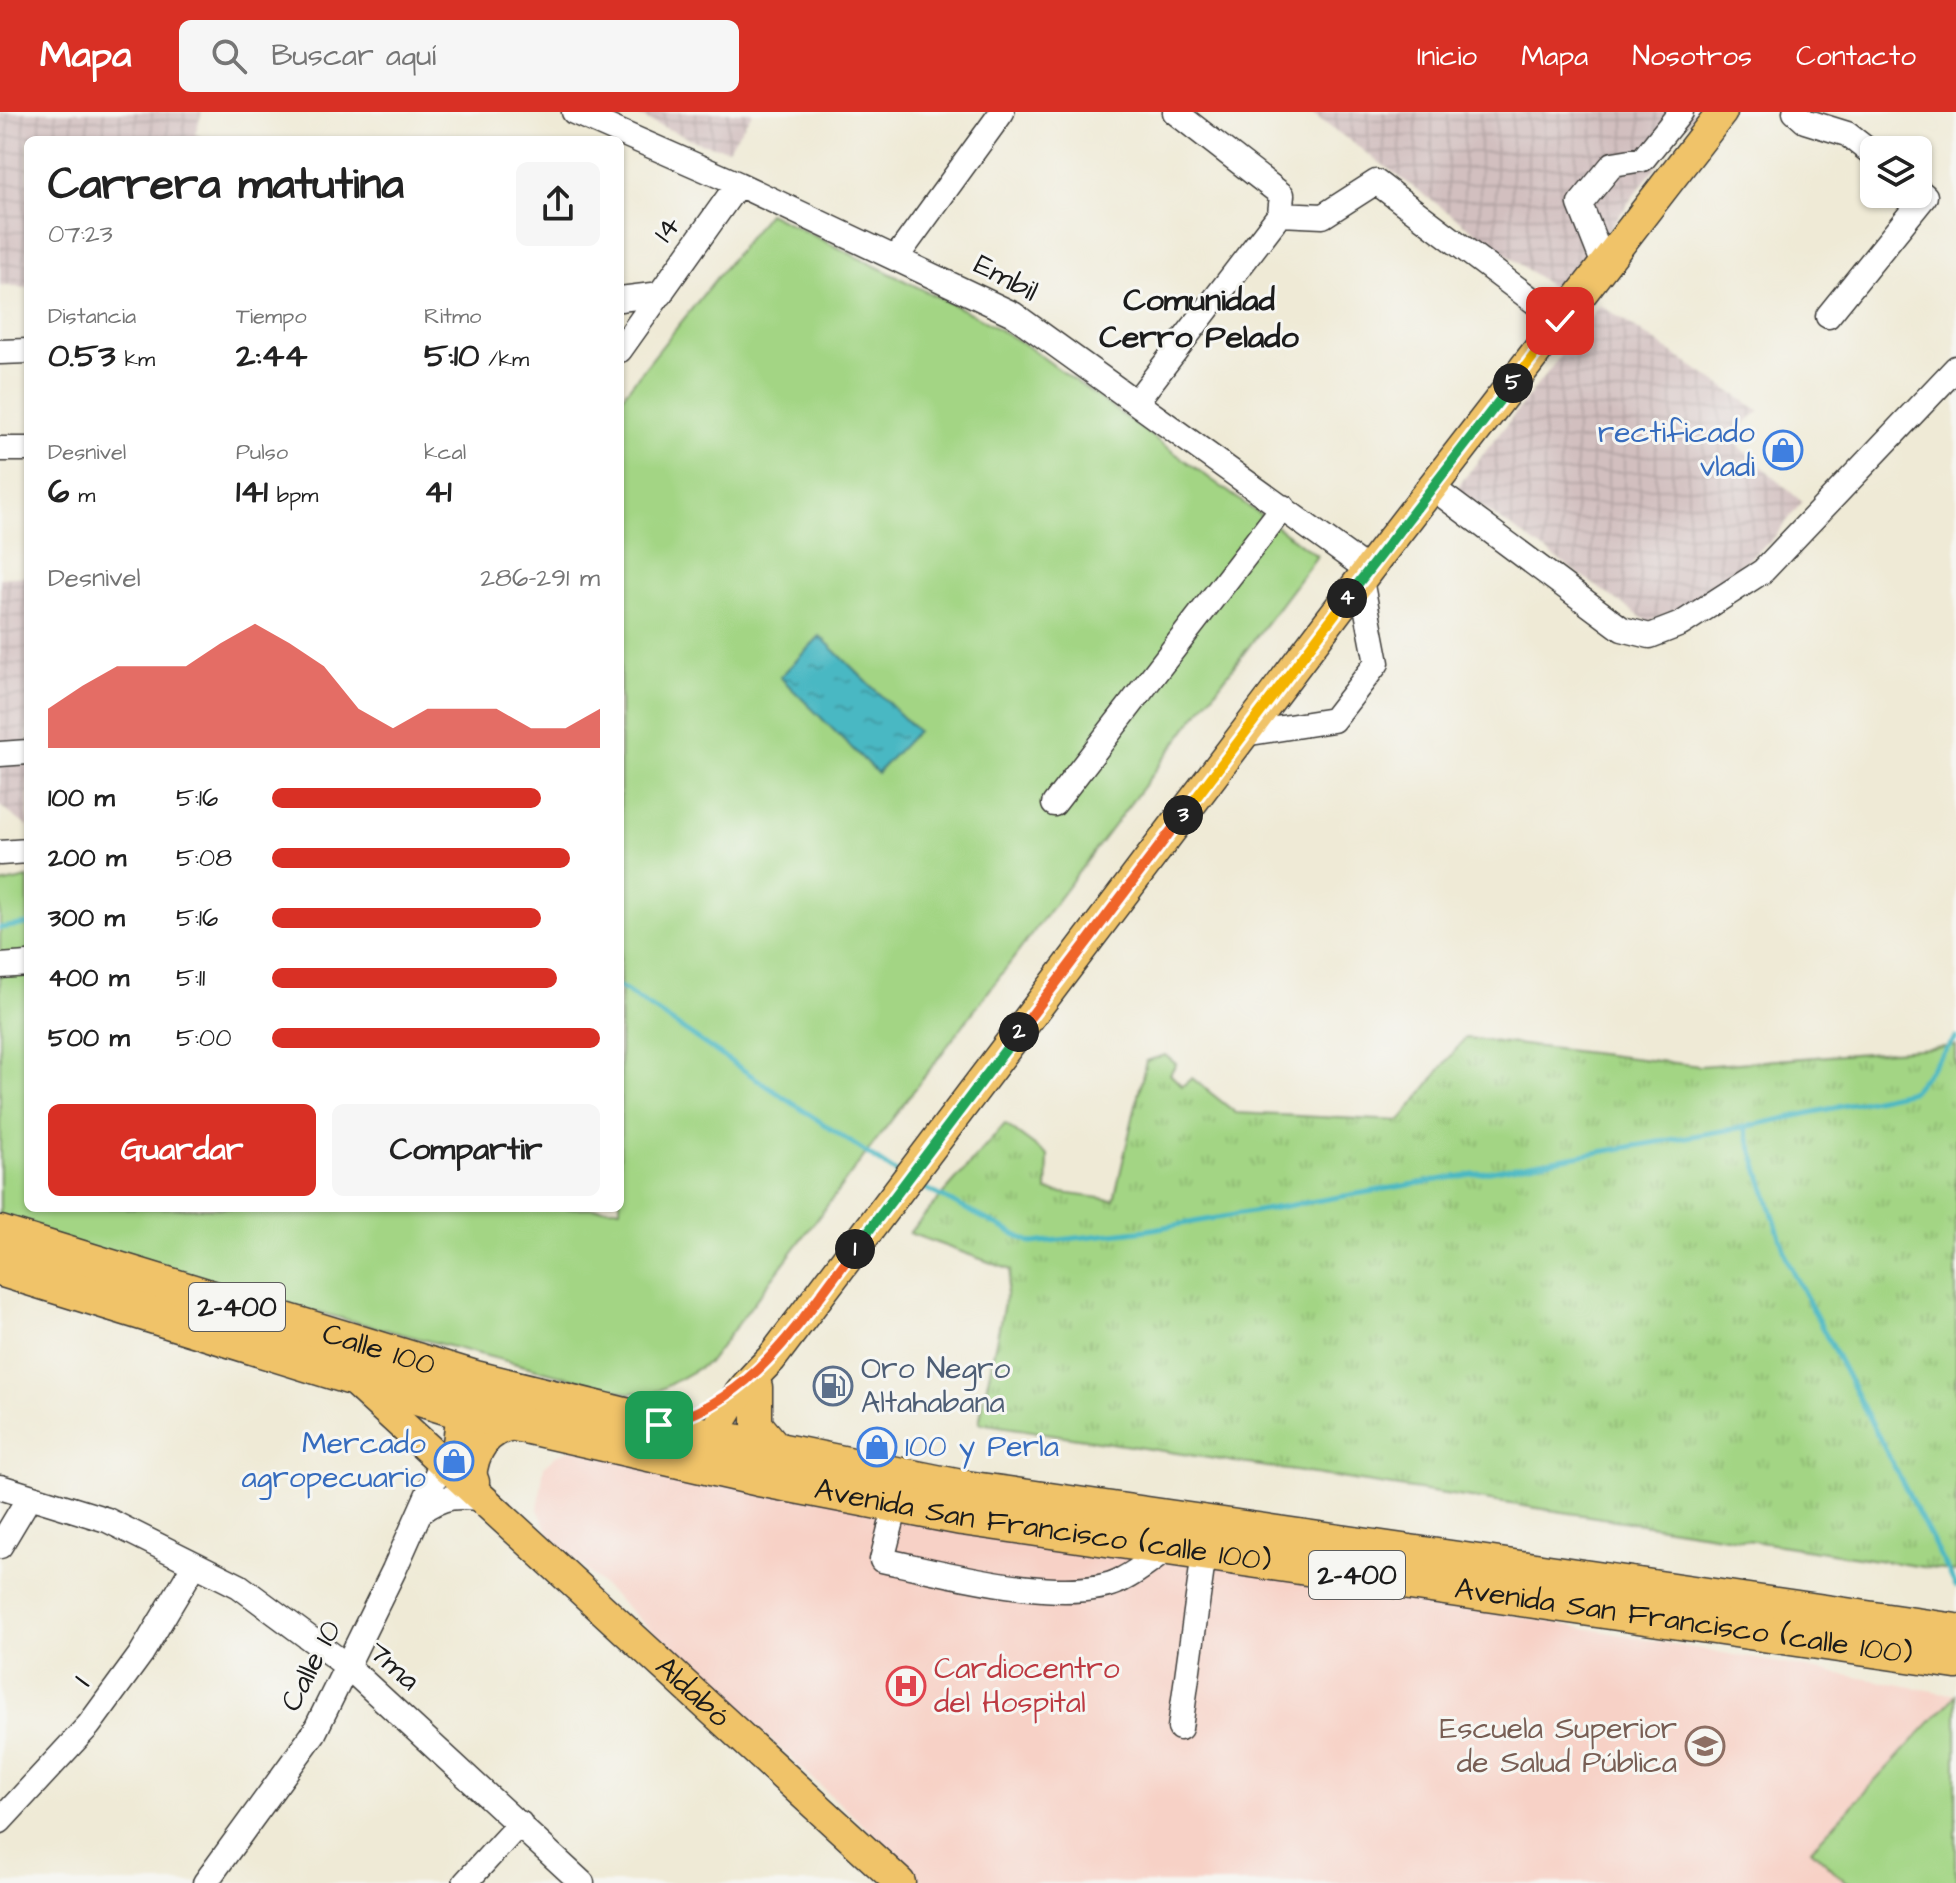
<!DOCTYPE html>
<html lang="es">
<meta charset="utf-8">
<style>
:root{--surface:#fff;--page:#f6f6f6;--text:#222;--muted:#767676;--accent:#d93025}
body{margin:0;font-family:"Architects Daughter",sans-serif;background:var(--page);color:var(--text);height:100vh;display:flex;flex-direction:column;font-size:30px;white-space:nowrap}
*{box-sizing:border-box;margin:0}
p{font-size:26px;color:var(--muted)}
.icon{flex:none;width:44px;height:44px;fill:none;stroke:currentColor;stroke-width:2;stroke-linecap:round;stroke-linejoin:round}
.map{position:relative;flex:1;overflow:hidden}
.side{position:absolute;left:24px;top:24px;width:600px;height:1076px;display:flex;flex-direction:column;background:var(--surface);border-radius:12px;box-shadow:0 2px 6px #0004}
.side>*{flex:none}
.tools{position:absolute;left:1860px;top:24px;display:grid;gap:16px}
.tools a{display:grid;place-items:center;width:72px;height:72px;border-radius:12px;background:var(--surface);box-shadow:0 2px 6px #0004;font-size:40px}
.pin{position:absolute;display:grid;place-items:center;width:68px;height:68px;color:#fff;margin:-34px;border-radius:16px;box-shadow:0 4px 12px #0006}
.km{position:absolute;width:40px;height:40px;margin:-20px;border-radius:50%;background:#222;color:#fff;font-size:22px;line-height:40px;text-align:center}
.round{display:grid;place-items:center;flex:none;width:84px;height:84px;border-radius:12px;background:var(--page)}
.summary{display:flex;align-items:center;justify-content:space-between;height:136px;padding:0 24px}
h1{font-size:44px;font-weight:700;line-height:60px}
.metrics{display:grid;grid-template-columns:repeat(3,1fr);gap:12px;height:136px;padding:8px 24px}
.metrics div{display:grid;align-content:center}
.metrics b{font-size:34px;font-weight:700}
.metrics small{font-size:22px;font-weight:400}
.metrics p{font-size:22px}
.chart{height:224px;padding:16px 24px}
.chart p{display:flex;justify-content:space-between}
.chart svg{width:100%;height:144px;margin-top:8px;fill:var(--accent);opacity:.7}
.cta{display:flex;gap:16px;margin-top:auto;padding:16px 24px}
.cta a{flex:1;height:92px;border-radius:12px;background:var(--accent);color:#fff;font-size:32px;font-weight:700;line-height:92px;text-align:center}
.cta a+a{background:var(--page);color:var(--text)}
ul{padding:0 24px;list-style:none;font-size:26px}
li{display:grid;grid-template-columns:128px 96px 1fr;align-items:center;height:60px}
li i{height:20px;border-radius:10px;background:var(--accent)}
header{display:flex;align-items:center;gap:48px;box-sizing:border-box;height:112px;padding:0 40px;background:var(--accent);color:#fff}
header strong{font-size:38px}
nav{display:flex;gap:44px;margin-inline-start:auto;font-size:28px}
.search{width:560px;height:72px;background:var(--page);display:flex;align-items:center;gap:20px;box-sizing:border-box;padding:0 28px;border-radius:12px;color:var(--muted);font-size:30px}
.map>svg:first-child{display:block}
.built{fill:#f7d1c6}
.industrial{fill:url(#industrial-grid)}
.grass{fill:url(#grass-tufts);stroke:#607850;stroke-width:2}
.park{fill:#a3d584;stroke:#607850;stroke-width:2}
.water{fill:url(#water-ripples);stroke:#336a70;stroke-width:2}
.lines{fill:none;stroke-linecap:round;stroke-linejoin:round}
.stream{stroke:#4ab8c3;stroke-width:5}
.minor-casing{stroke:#3c3b38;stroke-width:27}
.major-casing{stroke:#3c3b38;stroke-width:33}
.highway-casing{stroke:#3c3b38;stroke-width:39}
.minor{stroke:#fff;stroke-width:24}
.major{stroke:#f0c369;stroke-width:30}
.highway{stroke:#f0c369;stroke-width:36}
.split-1-casing{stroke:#fff;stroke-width:16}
.split-2-casing{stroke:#fff;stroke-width:16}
.split-3-casing{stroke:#fff;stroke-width:16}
.split-4-casing{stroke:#fff;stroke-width:16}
.split-5-casing{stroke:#fff;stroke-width:16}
.split-6-casing{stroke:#fff;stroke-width:16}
.split-1{stroke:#f0652b;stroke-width:10}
.split-2{stroke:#22a559;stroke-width:10}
.split-3{stroke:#f0652b;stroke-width:10}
.split-4{stroke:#f5b400;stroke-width:10}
.split-5{stroke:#22a559;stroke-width:10}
.split-6{stroke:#f5b400;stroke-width:10}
.labels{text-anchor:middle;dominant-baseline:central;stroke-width:6;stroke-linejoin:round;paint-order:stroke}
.shield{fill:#f6f6f2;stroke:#5d5d5c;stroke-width:2}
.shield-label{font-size:28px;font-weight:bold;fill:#1c1c1c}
.street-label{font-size:30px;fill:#1c1c1c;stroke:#f6f6f2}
.shop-label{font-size:30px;fill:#366cbe;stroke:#f6f6f2;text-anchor:end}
.service-label{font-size:30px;fill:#4e5e75;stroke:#f6f6f2;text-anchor:start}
.health-label{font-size:30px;fill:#be3a42;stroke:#f6f6f2;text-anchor:start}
.education-label{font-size:30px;fill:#785e54;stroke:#f6f6f2;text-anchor:end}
.neighbourhood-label{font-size:32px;font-weight:bold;fill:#1c1c1c;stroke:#f6f6f2}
</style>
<header>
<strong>Mapa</strong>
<div class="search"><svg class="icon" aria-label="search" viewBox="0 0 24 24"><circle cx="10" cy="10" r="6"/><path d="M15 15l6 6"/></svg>Buscar aquí</div>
<nav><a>Inicio</a><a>Mapa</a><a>Nosotros</a><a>Contacto</a></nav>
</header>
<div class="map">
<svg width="1956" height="1771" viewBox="0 0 1956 1771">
<defs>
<pattern id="industrial-grid" width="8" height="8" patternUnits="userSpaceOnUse" patternTransform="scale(2)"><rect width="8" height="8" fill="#d2bfbf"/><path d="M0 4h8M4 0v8" fill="none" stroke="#b4a4a4"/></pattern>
<pattern id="grass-tufts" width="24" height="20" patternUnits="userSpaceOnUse" patternTransform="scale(2)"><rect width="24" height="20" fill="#a3d584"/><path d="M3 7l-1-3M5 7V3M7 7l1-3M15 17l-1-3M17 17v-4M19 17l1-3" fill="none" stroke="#8cb671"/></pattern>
<pattern id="water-ripples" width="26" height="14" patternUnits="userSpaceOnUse" patternTransform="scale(2)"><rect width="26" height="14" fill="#4ab8c3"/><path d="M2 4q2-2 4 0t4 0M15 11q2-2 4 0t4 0" fill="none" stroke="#3d959e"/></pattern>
</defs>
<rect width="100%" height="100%" fill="#f6f6f2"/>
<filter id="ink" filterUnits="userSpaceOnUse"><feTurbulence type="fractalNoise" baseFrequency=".0125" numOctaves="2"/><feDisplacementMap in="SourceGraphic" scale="16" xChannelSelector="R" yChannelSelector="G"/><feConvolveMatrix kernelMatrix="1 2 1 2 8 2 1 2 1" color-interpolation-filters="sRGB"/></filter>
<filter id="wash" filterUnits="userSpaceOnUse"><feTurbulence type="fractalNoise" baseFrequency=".006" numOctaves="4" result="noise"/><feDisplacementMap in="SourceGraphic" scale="32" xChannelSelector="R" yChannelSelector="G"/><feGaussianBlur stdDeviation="1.8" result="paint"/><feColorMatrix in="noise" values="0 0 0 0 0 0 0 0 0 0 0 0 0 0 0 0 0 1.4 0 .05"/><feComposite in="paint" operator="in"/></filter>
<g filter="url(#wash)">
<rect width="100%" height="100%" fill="#efead6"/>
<path class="built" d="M578 1335 1956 1583V1771H926L550 1425 538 1397 544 1354 556 1343Z"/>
<path class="industrial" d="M0 0H202L195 22 212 28H28V176L0 173Z
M629 0H753L728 37 700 31Z
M1310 0H1696L1561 182Z
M1600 193 1760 299 1730 326 1802 390 1772 428 1728 463 1694 489 1648 510 1456 377Z
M28 464V715L0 694V466Z"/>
<path class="grass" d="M1465 926 1700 954 1956 934V1460L979 1311 1011 1158 909 1121 1005 1012 1048 1044 1047 1079 1114 1088 1146 949 1165 943 1176 952 1170 962 1182 974 1192 966 1236 1001 1400 1009Z"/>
<path class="park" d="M768 101 974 203 1027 234 1317 444 709 1250 658 1279 629 1281 167 1161 0 1108V772L28 766V1096H620V287Z
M1956 1583V1771H1847L1811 1737Z"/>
<path class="water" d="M820 524 917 619 877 661 780 565Z"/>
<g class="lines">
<path class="stream" d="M0 816 28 812
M620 875 898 1062
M1745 1015 1788 1150 1956 1474
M917 1072 1032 1131 1147 1118 1745 1015 1912 979 1956 926"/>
</g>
</g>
<g filter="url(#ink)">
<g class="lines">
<defs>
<path id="minor" d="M574 0 738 72 1013 202 1368 458
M1795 0 1805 9 1847 22 1874 43
M1280 102 1323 104 1376 70 1560 209
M896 146 1002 0
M1604 153 1580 92 1613 52 1643 47 1681 0
M620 187 661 182
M1828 204 1925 84 1918 78
M620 238 738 72
M0 240 28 239
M1136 290 1280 102 1282 83 1175 0
M0 337H28
M1433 376 1622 517 1650 524 1681 512 1763 459 1956 256
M1244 622 1333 608 1377 551 1361 468
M0 642 28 640
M1054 692 1283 395
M0 741 28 739
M0 854 28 852
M0 1375 107 1408 239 1474 347 1554 582 1771
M896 1393 882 1448C942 1460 1069 1496 1123 1467 1139 1459 1154 1446 1169 1436
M421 1400C443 1383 458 1383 485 1387
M0 1434 30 1384
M1180 1616 1204 1441
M0 1709 89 1613 141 1542 195 1452
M205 1771 314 1621 394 1458 443 1348
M465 1771 520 1711"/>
<g id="major">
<path id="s1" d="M351 1266 900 1771"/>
<path d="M757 1275V1312L778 1337"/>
<path d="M462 1299 458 1331 474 1370"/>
<path d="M714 1326C725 1295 748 1270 771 1247L1368 458 1722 0"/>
<path d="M471 1366C473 1339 485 1318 513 1313"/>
</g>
<g id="highway">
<path id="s2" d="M0 1122 475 1267 714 1326 966 1377 1956 1520"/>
<path id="s3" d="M0 1156 462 1299 759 1366 962 1405 1956 1549"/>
</g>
</defs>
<use href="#minor" class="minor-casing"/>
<use href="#major" class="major-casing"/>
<use href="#highway" class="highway-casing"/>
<use href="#minor" class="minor"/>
<use href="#major" class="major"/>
<use href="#highway" class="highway"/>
</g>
</g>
<g class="lines" filter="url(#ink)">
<defs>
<path id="split-1" d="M659 1313C753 1291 800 1209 855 1137"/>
<path id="split-2" d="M855 1137 1019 920"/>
<path id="split-3" d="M1019 920 1183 703"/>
<path id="split-4" d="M1183 703 1347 486"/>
<path id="split-5" d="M1347 486 1513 271"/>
<path id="split-6" d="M1513 271 1560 209"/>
</defs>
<use href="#split-1" class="split-1-casing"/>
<use href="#split-2" class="split-2-casing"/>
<use href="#split-3" class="split-3-casing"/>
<use href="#split-4" class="split-4-casing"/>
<use href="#split-5" class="split-5-casing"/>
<use href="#split-6" class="split-6-casing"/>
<use href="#split-1" class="split-1"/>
<use href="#split-2" class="split-2"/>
<use href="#split-3" class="split-3"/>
<use href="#split-4" class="split-4"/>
<use href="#split-5" class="split-5"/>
<use href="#split-6" class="split-6"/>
</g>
<defs>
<symbol id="shop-ring" viewBox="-11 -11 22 22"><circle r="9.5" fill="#f6f6f2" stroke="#3f7fe0" stroke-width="1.5"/><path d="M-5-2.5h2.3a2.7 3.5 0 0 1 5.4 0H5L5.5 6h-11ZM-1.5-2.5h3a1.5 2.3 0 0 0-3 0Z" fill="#3f7fe0"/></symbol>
<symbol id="fuel-ring" viewBox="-11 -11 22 22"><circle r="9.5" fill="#f6f6f2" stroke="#5c6f8a" stroke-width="1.5"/><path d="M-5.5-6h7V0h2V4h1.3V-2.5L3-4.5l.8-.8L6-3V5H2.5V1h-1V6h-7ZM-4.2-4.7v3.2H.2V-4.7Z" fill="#5c6f8a"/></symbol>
<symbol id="hospital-ring" viewBox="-11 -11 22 22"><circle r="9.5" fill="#f6f6f2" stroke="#e0444e" stroke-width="1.5"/><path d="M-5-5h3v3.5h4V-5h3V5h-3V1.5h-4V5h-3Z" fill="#e0444e"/></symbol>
<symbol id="university-ring" viewBox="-11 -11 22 22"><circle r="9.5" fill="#f6f6f2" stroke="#8d6e63" stroke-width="1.5"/><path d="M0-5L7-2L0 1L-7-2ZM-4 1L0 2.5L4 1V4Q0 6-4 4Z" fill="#8d6e63"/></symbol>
</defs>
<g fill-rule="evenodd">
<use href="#shop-ring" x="1761" y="316" width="44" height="44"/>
<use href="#fuel-ring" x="811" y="1252" width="44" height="44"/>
<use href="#shop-ring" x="855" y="1313" width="44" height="44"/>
<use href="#shop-ring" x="432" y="1327" width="44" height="44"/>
<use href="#hospital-ring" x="884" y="1552" width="44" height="44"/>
<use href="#university-ring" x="1683" y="1612" width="44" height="44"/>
</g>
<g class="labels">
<g class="shield">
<rect x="189" y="1171" width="96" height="48" rx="6"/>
<rect x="1309" y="1439" width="96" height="48" rx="6"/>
</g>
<g class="shield-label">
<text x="237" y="1195">2-400</text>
<text x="1357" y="1463">2-400</text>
</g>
<g class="street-label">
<text transform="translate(667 117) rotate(-55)">14</text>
<text transform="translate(1006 166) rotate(28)">Embil</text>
<text stroke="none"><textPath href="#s2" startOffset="396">Calle 100</textPath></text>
<text stroke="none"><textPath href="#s3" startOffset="1076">Avenida San Francisco (calle 100)</textPath></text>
<text stroke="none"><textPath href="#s3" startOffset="1724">Avenida San Francisco (calle 100)</textPath></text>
<text transform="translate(311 1554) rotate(-63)">Calle 10</text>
<text transform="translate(394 1554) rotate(42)">7ma</text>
<text transform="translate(82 1569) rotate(-54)">I</text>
<text stroke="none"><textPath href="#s1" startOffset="464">Aldabó</textPath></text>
</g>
<g class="shop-label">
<text x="1755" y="321">rectificado<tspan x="1755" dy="34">vladi</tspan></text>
<text x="426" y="1332">Mercado<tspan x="426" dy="34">agropecuario</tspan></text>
<text x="905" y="1335" text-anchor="start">100 y Perla</text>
</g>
<g class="service-label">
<text x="861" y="1257">Oro Negro<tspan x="861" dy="34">Altahabana</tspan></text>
</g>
<g class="health-label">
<text x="934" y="1557">Cardiocentro<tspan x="934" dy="34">del Hospital</tspan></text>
</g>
<g class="education-label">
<text x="1677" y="1617">Escuela Superior<tspan x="1677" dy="34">de Salud Pública</tspan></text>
</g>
<g class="neighbourhood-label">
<text x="1199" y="188">Comunidad<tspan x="1199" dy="37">Cerro Pelado</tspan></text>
</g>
</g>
</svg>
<div class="tools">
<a><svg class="icon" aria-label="layers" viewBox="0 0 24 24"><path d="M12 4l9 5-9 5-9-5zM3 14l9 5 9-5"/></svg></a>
</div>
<div class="pin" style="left:659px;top:1313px;background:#1e9e55"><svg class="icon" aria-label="arrive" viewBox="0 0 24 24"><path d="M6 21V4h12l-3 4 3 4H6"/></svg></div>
<div class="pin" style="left:1560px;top:209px;background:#d93025"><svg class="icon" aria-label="check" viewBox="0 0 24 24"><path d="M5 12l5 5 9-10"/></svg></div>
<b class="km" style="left:855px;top:1137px">1</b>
<b class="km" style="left:1019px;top:920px">2</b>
<b class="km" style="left:1183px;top:703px">3</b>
<b class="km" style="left:1347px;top:486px">4</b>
<b class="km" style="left:1513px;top:271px">5</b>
<section class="side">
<div class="summary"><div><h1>Carrera matutina</h1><p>07:23</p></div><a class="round"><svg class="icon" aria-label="share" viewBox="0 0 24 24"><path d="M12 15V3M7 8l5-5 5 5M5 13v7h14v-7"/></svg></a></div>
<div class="metrics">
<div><p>Distancia</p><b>0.53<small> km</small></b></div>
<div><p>Tiempo</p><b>2:44</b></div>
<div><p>Ritmo</p><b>5:10<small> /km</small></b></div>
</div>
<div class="metrics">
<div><p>Desnivel</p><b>6<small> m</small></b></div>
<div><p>Pulso</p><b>141<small> bpm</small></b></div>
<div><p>kcal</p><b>41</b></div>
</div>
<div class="chart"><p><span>Desnivel</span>286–291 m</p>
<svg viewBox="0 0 160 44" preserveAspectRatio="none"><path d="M0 44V32L10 25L20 19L30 19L40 19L50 12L60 6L70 12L80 19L90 32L100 38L110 32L120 32L130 32L140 38L150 38L160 32V44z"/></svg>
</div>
<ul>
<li><b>100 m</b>5:16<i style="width:82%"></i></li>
<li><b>200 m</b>5:08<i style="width:91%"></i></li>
<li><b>300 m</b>5:16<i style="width:82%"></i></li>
<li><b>400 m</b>5:11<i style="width:87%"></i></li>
<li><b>500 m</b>5:00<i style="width:100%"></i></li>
</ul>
<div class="cta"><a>Guardar</a><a>Compartir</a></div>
</section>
</div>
